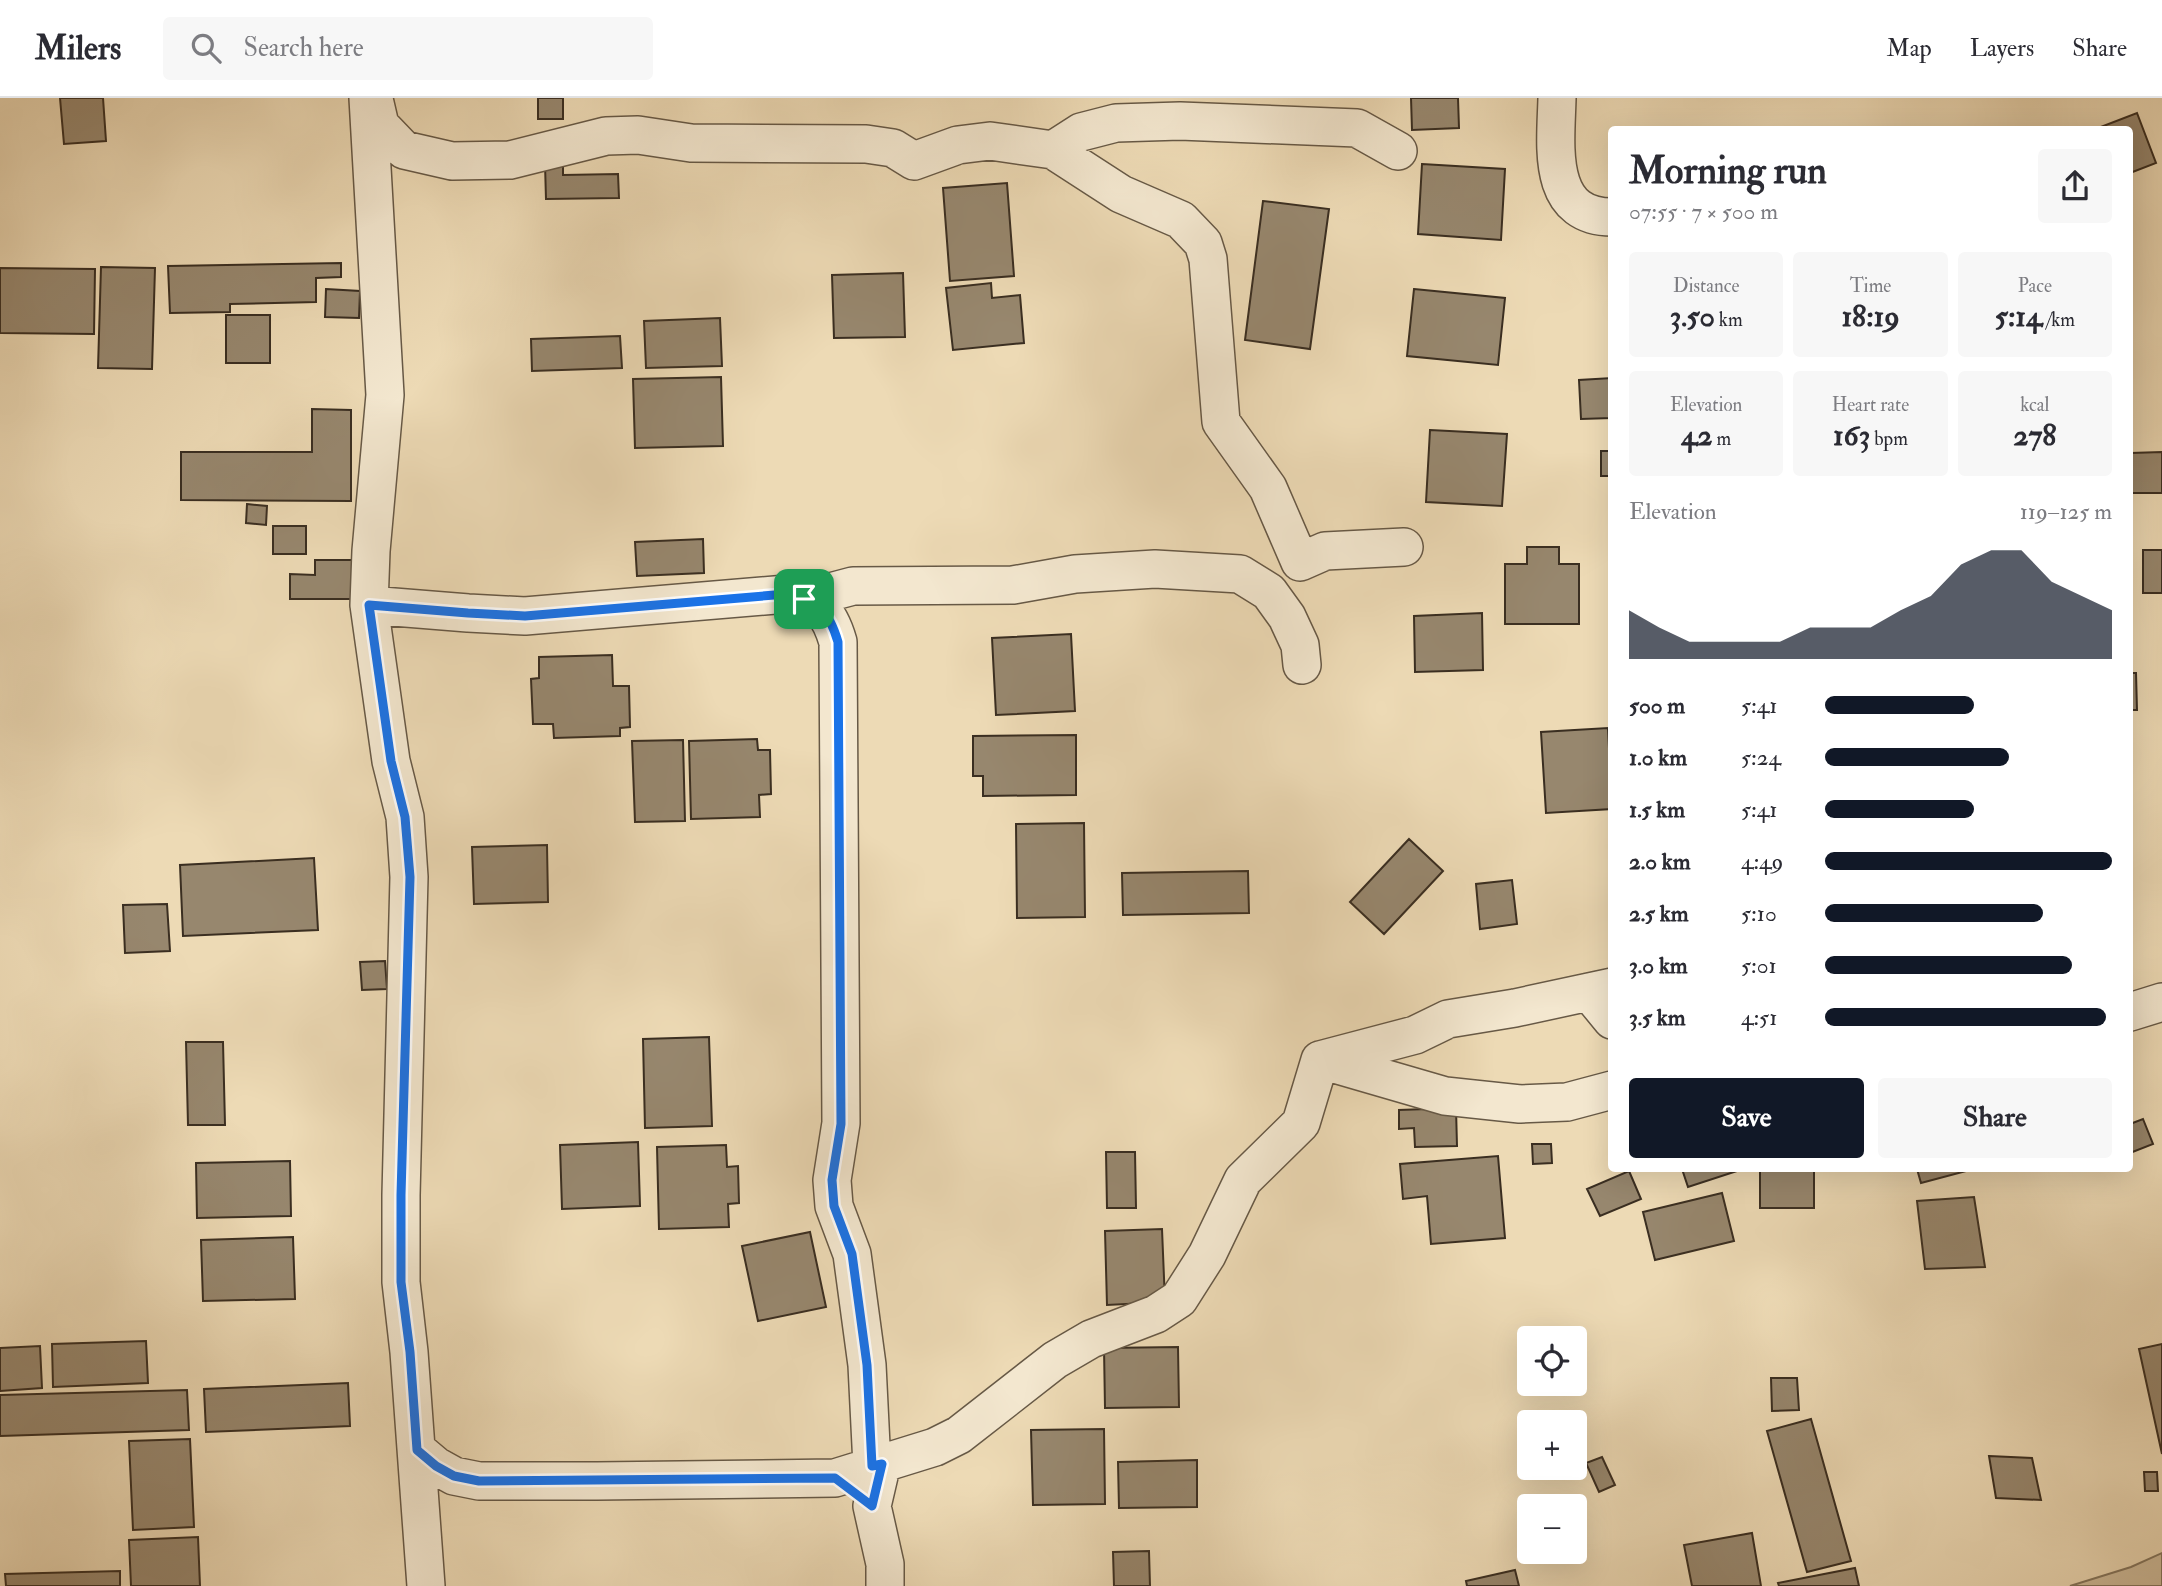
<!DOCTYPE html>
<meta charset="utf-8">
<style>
:root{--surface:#fff;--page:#f7f7f7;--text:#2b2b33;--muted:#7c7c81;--line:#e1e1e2;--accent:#111827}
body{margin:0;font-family:"IM FELL Double Pica",serif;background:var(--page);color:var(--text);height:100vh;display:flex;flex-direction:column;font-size:26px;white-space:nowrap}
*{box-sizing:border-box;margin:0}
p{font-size:23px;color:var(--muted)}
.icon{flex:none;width:38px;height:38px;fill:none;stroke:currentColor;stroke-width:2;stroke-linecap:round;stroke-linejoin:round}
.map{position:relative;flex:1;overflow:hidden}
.drawer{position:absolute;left:1608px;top:28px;width:525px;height:1046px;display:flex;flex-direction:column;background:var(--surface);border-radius:7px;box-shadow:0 7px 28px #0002}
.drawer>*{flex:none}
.buttons{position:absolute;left:1517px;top:1228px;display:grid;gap:14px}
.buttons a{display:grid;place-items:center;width:70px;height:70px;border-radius:7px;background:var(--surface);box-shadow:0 7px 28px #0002;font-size:35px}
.pin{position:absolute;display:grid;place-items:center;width:60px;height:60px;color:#fff;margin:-30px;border-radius:14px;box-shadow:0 4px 10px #0006}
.round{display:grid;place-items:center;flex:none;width:74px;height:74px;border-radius:7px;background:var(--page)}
.overview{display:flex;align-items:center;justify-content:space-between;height:119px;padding:0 21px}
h1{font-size:38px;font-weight:800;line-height:52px}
.figures{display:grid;grid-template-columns:repeat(3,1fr);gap:10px;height:119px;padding:7px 21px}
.figures div{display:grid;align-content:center;border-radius:7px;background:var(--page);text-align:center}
.figures b{font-size:30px;font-weight:800}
.figures small{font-size:19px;font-weight:400}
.figures p{font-size:19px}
.chart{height:196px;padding:14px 21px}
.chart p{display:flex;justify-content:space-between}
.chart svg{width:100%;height:126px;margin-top:7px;fill:var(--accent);opacity:.7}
.cta{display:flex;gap:14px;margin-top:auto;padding:14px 21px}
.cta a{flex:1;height:80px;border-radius:7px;background:var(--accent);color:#fff;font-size:28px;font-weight:800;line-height:80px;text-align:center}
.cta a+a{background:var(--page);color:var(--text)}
ul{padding:0 21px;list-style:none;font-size:23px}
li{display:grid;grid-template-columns:112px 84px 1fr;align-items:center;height:52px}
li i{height:18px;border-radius:9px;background:var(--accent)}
header{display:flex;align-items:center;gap:42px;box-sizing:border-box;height:98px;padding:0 35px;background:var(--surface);border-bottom:2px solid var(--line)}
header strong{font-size:33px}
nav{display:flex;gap:38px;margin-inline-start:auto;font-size:24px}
.search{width:490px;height:63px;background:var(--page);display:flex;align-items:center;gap:18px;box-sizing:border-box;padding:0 24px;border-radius:7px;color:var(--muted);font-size:26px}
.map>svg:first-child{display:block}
.green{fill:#cfbd9c;stroke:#84765e;stroke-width:2}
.building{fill:#97876e;stroke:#3a2e21;stroke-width:2}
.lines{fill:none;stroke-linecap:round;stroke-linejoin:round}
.street-casing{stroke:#675946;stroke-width:40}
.street{stroke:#f3e7cf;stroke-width:37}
.route-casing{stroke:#fff;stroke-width:14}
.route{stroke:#1a73e8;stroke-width:9}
</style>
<header>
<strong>Milers</strong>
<div class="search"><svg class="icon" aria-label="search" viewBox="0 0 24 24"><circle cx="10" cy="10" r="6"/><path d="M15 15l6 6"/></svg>Search here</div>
<nav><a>Map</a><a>Layers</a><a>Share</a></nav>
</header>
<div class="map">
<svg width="2162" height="1488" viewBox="0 0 2162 1488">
<rect width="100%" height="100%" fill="#eddab5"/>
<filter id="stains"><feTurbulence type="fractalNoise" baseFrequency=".00286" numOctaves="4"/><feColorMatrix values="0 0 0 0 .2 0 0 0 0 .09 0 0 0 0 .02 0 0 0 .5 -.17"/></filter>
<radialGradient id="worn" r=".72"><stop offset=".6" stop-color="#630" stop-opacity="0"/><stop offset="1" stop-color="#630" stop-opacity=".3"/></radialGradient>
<path class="green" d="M2162 1455V1488H2070L2131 1469Z"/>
<path class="building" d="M60 0H103L106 43 64 46Z
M538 0H563V21H538Z
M1411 0H1458L1459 30 1412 32Z
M2137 15 2156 65 2130 75V32H2093Z
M545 66H563V77L618 76 619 100 546 101Z
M1422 66 1505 71 1501 142 1418 136Z
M1007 85 1014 178 950 183 943 90Z
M1263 103 1329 111 1310 251 1245 242Z
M341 165V179L316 180V204L230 206V214L170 215 168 168Z
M101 169 155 170 152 271 98 270Z
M0 170 95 171 94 236 0 235Z
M903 175 905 239 834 240 832 177Z
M991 185 992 200 1020 197 1024 245 953 252 946 190Z
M326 191 360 193 359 220 325 219Z
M1414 191 1505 200 1498 267 1407 258Z
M226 217H270V265H226Z
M720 220 722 268 646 270 644 223Z
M620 238 622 270 532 273 531 241Z
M721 279 723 348 635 350 633 281Z
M1612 280V320L1581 321 1579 282Z
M312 311 351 312V403L181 402V354H312Z
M1430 332 1507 336 1502 408 1426 404Z
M1601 353H1612V378H1601Z
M2162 354V395H2132L2131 355Z
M247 406 267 408 266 427 246 425Z
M273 428H306V456H273Z
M703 441 704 475 637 478 635 444Z
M1527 449H1559V466H1579V526H1505V466H1527Z
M2143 452H2162V495H2143Z
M315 462H353V501H290V476L315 477Z
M1482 515 1483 572 1415 574 1414 518Z
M1071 536 1075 613 996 617 992 540Z
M612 557 613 588H629L630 629 620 630V638L554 640 553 626H533L531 581 539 580V559Z
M2130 575H2136L2137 612H2130Z
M1608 630 1612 711 1546 715 1541 634Z
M1076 637V697L983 698V678H973V638Z
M757 641 758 652H770L771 696 759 697 760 719 691 721 689 643Z
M683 642 685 723 635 724 632 643Z
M1084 725 1085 819 1017 820 1016 726Z
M1409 741 1443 773 1384 836 1350 804Z
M547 747 548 804 474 806 472 749Z
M314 760 318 832 183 838 180 767Z
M1248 773 1249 815 1123 817 1122 775Z
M1512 782 1517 826 1480 831 1476 786Z
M167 806 170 853 125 855 123 807Z
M385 863 387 891 362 892 360 864Z
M709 939 712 1028 645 1030 643 941Z
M186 944H223L225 1027H188Z
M1456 1010 1457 1048 1415 1049 1414 1030 1399 1031V1012Z
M2143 1021 2153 1046 2130 1055V1026Z
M638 1044 640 1108 562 1111 560 1047Z
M1532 1046H1551L1552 1065 1533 1066Z
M726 1047 727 1069 738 1068 739 1105 728 1106 729 1129 659 1131 657 1049Z
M1106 1054H1135L1136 1110H1107Z
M1498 1058 1505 1140 1431 1146 1427 1098 1403 1101 1400 1066Z
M290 1063 291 1118 197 1120 196 1065Z
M1682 1071H1737V1073L1688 1089Z
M1760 1071H1814V1110H1760Z
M1917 1071H1970V1072L1921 1085Z
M1629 1073 1641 1101 1600 1118 1587 1091Z
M1722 1095 1734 1143 1655 1162 1643 1114Z
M1974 1099 1985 1169 1925 1171 1917 1103Z
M1162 1131 1165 1204 1107 1207 1105 1133Z
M810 1134 826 1209 758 1223 742 1148Z
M293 1139 295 1201 203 1203 201 1142Z
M146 1243 148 1285 53 1289 52 1246Z
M2162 1246V1356L2139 1251Z
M40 1248 42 1290 0 1293V1250Z
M1178 1249 1179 1309 1105 1310 1104 1250Z
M1771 1280H1797L1799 1312 1772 1313Z
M348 1285 350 1328 206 1334 204 1291Z
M187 1292 189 1332 0 1338V1297Z
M1811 1321 1851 1463 1807 1474 1767 1333Z
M1104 1331 1105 1406 1033 1407 1031 1332Z
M190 1341 194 1429 133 1432 129 1343Z
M1989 1358 2032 1360 2041 1402 1996 1400Z
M1602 1359 1615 1387 1599 1394 1586 1365Z
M1197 1362V1409L1119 1410 1118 1364Z
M2144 1374H2157L2158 1393H2145Z
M1752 1435 1761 1488H1692L1684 1447Z
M198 1439 200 1488H131L129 1442Z
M1149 1453 1150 1488H1114L1113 1454Z
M1855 1470 1859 1488H1779L1778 1485Z
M1515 1472 1519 1488H1467L1466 1483Z
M120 1473V1488H6L5 1476Z"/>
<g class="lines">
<defs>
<path id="street" d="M368 0 385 297 371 453 369 507 391 663 405 719 409 779 401 1097V1184L409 1254 426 1488
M1557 0C1556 46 1545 119 1612 119
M374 1 380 27 404 52 452 63 510 62 606 38 638 37 691 45 866 46 893 50 914 63 958 47 990 43 1053 52 1121 96 1181 122 1203 145 1208 161 1221 324 1268 390 1300 464 1325 453 1404 449
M1053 52 1081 34 1116 25 1180 23 1357 30 1398 53
M804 501 853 488 1013 487 1075 476 1155 471 1240 476 1269 494 1287 519 1300 547 1302 567
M369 507 468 515 525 518 787 496C819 504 829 513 838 544L841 1025 832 1082 834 1108 852 1156 867 1267 872 1368
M1589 894 1612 922
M2130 914 2162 904
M1320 962 1415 937 1448 921 1515 910 1612 889
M1321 962 1445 998 1520 1006 1567 1004 1612 992
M417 1352 436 1368 454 1378 479 1383H597L835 1380 935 1349 959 1337 1055 1262 1091 1241 1156 1216 1179 1201 1207 1157 1243 1082 1301 1025 1320 962
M882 1365 872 1408 885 1466V1488"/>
</defs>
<use href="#street" class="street-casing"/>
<use href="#street" class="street"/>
</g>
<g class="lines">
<defs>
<path id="route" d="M787 496C819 504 829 513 838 544L841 1026 832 1082 834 1108 852 1156 867 1267 872 1368 882 1366 872 1408 835 1380 479 1383 454 1378 436 1368 417 1352 410 1254 401 1184V1097L410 779 405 719 391 663 369 507 468 515 525 518Z"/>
</defs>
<use href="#route" class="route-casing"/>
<use href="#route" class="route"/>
</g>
<rect width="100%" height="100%" filter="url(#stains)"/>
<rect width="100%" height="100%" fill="url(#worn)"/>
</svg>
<div class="buttons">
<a><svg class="icon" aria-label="locate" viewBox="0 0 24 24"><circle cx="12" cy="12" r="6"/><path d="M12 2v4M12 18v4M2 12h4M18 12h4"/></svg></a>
<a>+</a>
<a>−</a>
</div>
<div class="pin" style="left:804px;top:501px;background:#1e9e55"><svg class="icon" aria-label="arrive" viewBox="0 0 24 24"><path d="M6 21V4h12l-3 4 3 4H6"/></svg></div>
<section class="drawer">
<div class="overview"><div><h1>Morning run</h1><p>07:55 · 7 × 500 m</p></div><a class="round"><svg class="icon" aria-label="share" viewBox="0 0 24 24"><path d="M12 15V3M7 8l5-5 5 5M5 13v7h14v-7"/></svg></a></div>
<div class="figures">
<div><p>Distance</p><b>3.50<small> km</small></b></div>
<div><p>Time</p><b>18:19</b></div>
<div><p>Pace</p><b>5:14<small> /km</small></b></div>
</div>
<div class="figures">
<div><p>Elevation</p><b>42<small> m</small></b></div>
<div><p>Heart rate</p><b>163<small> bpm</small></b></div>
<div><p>kcal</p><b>278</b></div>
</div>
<div class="chart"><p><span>Elevation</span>119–125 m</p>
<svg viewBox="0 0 160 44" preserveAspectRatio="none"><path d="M0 44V27L10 33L20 38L30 38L40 38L50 38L60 33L70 33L80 33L90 27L100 22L110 11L120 6L130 6L140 17L150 22L160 27V44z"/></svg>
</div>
<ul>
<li><b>500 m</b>5:41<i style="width:52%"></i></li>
<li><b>1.0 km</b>5:24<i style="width:64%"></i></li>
<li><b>1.5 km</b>5:41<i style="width:52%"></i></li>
<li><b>2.0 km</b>4:49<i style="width:100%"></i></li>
<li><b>2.5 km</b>5:10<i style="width:76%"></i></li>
<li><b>3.0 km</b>5:01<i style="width:86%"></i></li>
<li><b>3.5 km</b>4:51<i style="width:98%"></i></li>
</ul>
<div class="cta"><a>Save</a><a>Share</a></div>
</section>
</div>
